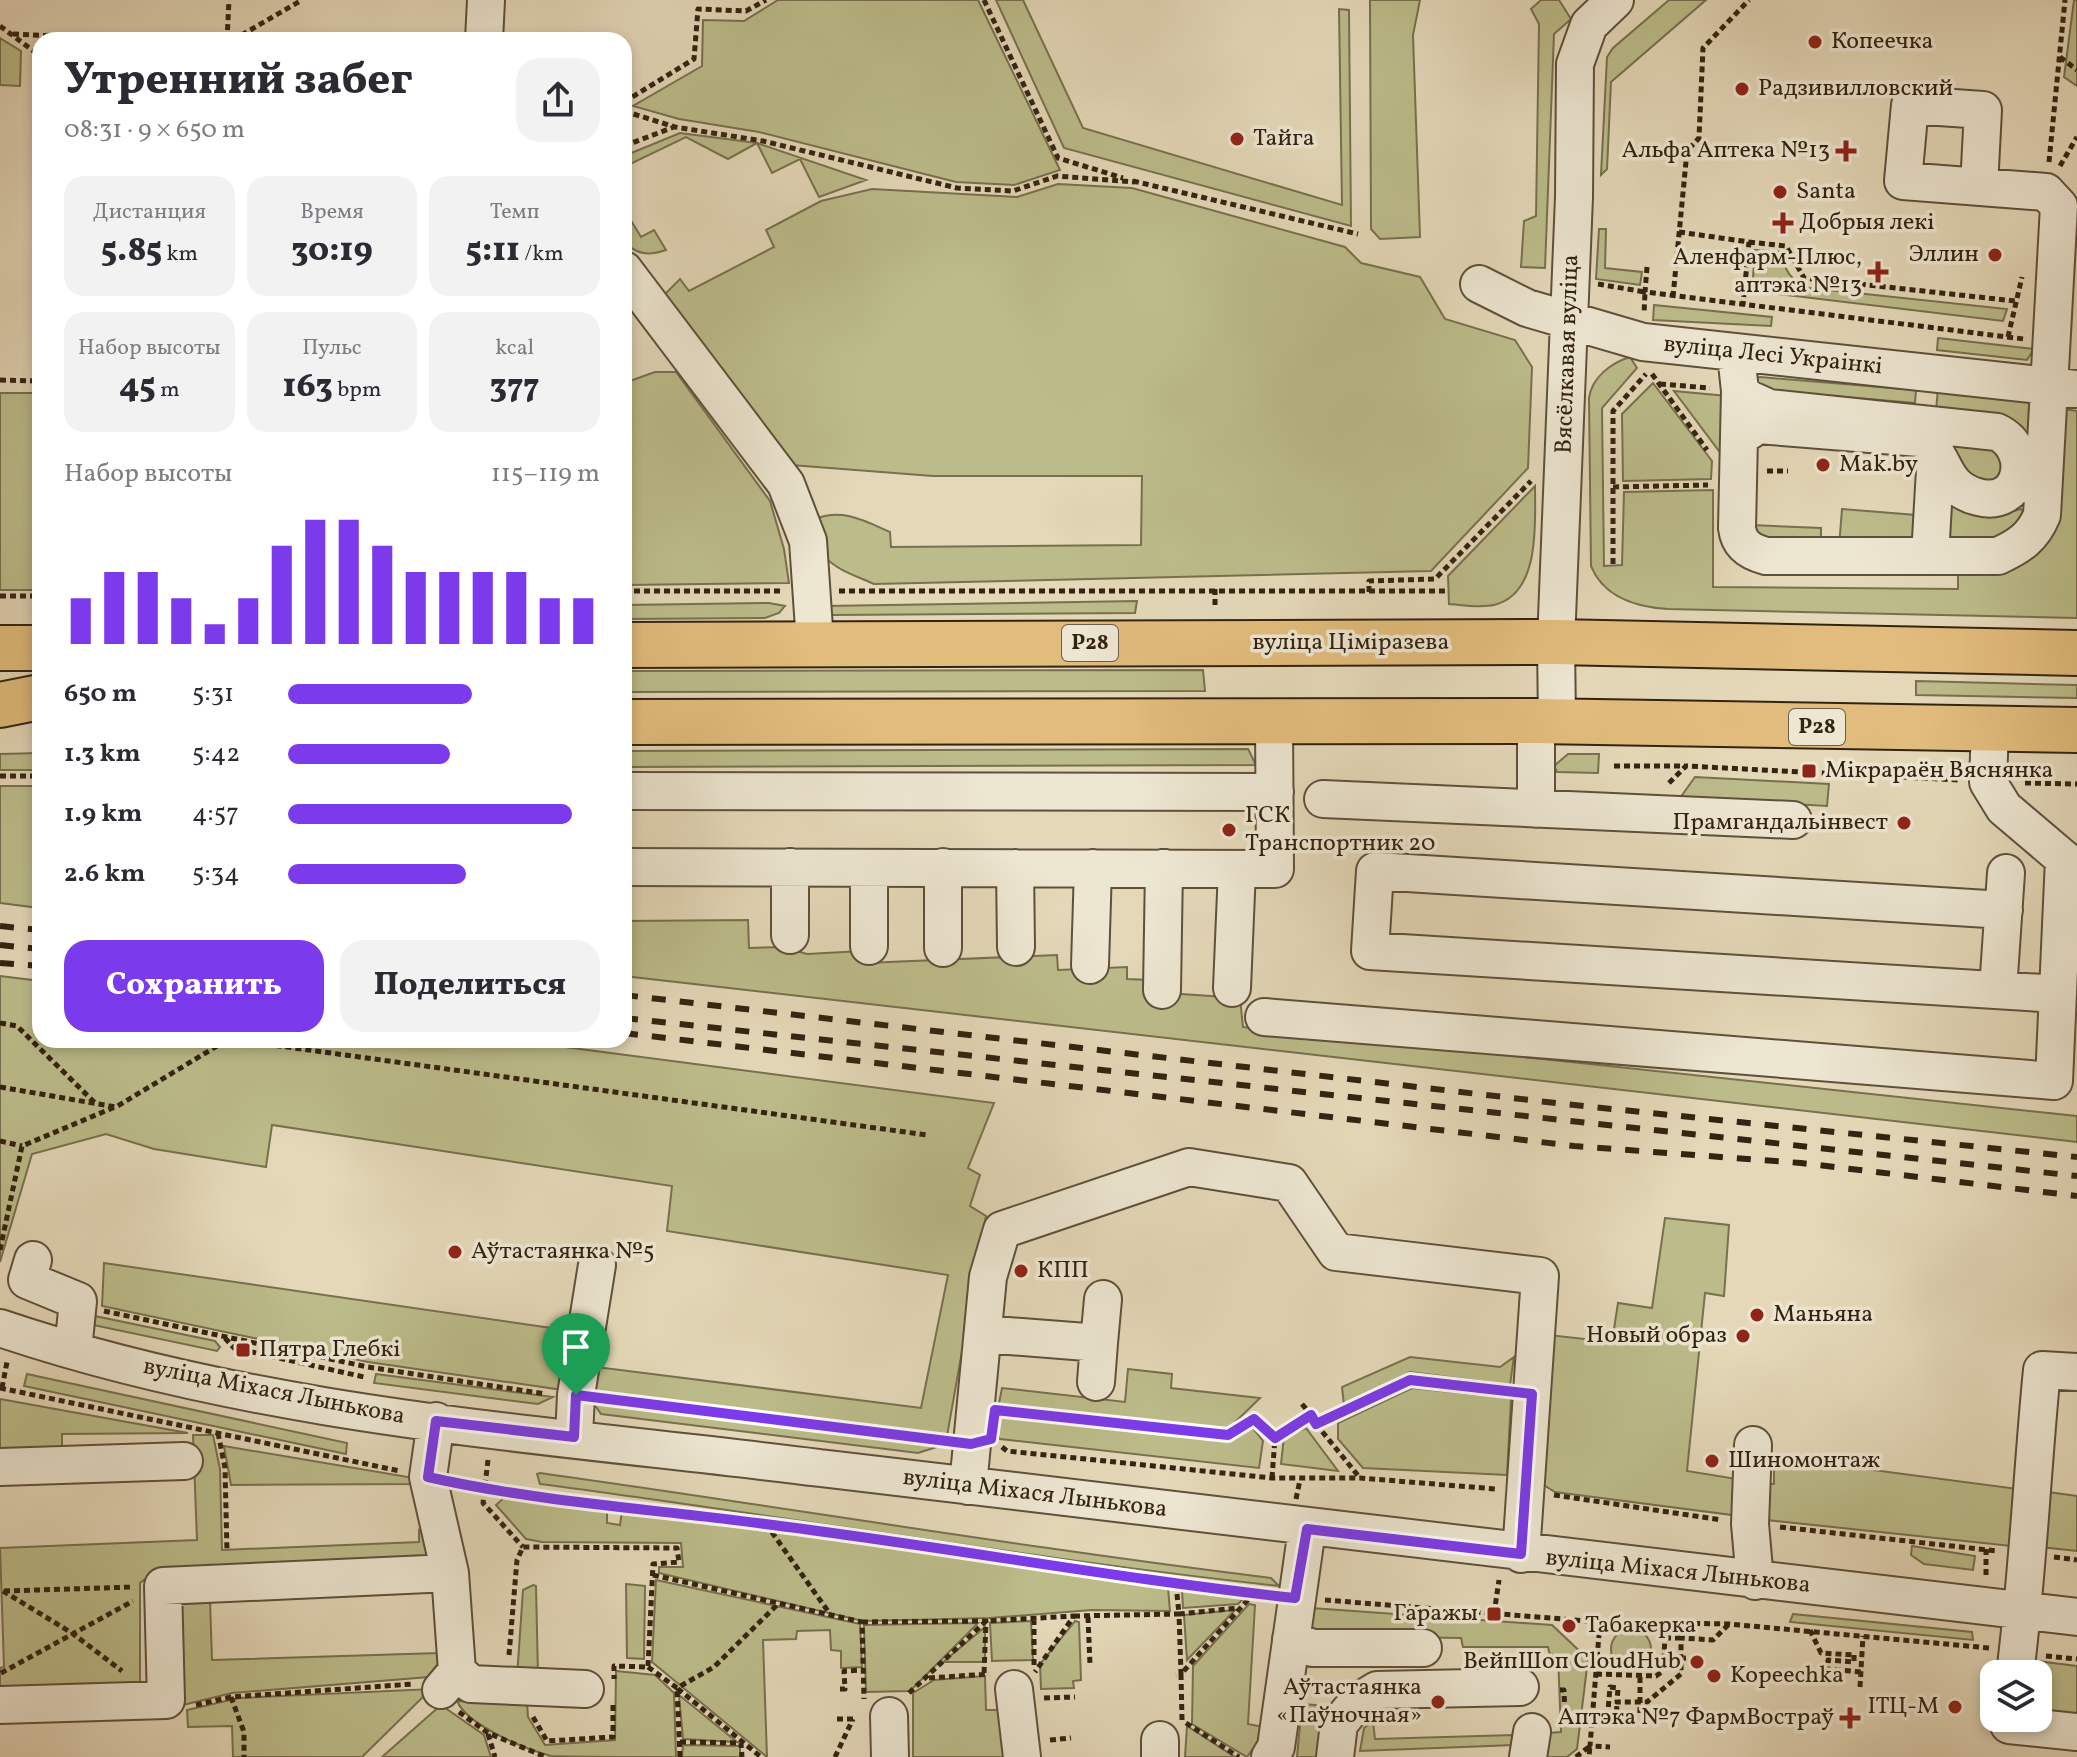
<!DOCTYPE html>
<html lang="ru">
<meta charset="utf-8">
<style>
:root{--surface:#fff;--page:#f2f2f3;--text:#2b2b33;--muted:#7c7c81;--accent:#7c3aed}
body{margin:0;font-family:Vollkorn,serif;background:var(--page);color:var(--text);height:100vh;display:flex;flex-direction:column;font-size:30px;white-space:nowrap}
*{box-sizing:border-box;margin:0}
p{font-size:26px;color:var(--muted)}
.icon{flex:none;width:44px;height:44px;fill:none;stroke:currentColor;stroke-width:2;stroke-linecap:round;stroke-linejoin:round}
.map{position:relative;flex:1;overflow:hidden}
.details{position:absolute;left:32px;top:32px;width:600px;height:1016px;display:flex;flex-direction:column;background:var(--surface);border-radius:24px;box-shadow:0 4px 12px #0003}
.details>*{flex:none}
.buttons{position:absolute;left:1980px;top:1660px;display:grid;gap:16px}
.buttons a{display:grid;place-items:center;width:72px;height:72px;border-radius:16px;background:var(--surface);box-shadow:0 4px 12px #0003;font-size:40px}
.pin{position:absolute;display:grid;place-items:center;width:68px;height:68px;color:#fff;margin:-82px -34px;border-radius:50% 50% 50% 0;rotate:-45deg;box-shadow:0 0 8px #0007}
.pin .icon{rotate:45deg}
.round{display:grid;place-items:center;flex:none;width:84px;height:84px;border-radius:24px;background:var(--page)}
.overview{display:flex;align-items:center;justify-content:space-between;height:136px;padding:0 32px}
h1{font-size:44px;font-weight:800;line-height:60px}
.figures{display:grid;grid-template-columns:repeat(3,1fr);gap:12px;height:136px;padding:8px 32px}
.figures div{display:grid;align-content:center;border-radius:20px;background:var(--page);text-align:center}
.figures b{font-size:34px;font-weight:800}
.figures small{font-size:22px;font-weight:400}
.figures p{font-size:22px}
.chart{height:224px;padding:16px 32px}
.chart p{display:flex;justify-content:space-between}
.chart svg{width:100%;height:144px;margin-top:8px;stroke:var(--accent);stroke-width:6}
.cta{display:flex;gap:16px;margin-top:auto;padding:16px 32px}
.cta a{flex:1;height:92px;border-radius:24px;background:var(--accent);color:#fff;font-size:32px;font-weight:800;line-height:92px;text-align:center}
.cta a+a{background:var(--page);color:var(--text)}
ul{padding:0 32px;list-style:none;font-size:26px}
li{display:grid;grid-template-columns:128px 96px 1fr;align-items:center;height:60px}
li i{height:20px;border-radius:10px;background:var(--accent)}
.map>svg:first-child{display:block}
.green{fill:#bcbc8a;stroke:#78704e;stroke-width:2}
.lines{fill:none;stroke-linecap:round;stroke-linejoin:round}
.minor-casing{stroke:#5f503b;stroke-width:40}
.major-casing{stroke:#332311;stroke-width:48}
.path{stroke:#332311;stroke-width:5;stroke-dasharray:6 4;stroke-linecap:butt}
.minor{stroke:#ede6d1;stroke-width:36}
.major{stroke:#e2bc7c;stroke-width:44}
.rail{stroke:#332311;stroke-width:6;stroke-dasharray:14 14;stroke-linecap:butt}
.route-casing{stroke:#fff;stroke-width:16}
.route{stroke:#7c3aed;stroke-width:10}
.poi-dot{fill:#8f2418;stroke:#ede6d1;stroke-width:3}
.labels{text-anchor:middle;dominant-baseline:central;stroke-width:7;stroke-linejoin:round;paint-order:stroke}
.shield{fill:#ede6d1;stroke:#6b5e4b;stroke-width:2}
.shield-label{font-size:22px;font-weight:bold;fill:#332311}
.poi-label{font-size:24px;fill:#332311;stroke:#ede6d1;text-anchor:start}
.street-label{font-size:24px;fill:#332311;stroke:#ede6d1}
</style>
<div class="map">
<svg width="2077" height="1757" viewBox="0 0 2077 1757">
<rect width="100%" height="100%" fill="#e4d8b8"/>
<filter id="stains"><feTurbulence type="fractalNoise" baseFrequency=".0025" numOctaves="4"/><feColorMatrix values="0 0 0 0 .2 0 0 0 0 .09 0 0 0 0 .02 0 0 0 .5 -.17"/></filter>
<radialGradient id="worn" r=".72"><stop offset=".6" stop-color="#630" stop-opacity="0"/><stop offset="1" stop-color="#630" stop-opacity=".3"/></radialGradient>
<path class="green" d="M778 0H978L1060 170 1014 185 956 182 759 132 679 119 633 106 702 66 703 20 744 21Z
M996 0H1023L1083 128 1342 205 1339 9 1349 10 1351 226 1064 148Z
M1370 0H1420L1413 35 1420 237 1380 239 1371 229Z
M1541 0H1559L1571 19 1554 34 1545 268 1521 267 1524 221 1536 216 1539 24 1531 9Z
M1669 0H1706L1611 82 1607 169 1601 175 1607 57 1613 48Z
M2074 0H2077V86L2064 77Z
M0 38 21 51 20 86 0 85Z
M680 133 757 143 866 180 819 197 800 159 772 173 757 143 728 159 686 137 624 167V156Z
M1058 184 1132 188 1345 247 1361 263 1420 277 1445 319 1515 340 1532 367 1528 468 1431 571 874 584C838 568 814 564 816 519 842 508 865 521 890 532L891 547 1141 545 1142 476H933L791 465 665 294 680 279 689 291 774 247 766 230 821 201 872 189 1017 197Z
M624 209 641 237 654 230 666 250C649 256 636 255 624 241Z
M1599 229H1606L1605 268 1642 272 1640 285 1596 279Z
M1755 250 1783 252C1782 270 1793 282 1809 288L2007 309 2003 321 1752 291Z
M1654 305 1772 317 1771 326 1653 320Z
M1938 338 2034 349 2027 360 1937 350Z
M1630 357 1637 368 1602 408 1604 566 1622 565 1624 492 1713 490V587L1958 589V563L2018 556 2064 409 2077 411V618L1668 609C1636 607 1604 598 1591 566L1589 398C1592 377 1611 363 1630 357Z
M655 372H676L770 501 784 549 789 583 624 585V383Z
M1760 377 1916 390 1915 403 1762 390 1754 379Z
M1653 383 1712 461 1711 479 1623 481 1622 414Z
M1938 387 2030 401 2040 412 2022 452 1936 412Z
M1674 391 1727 396 1725 459Z
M0 393H40V590H0Z
M1981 435 2005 458 1999 477 1982 487 1937 441Z
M1535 486C1535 521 1541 594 1494 605 1480 608 1463 605 1449 604L1448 576Z
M1957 501 1993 516 2021 509 2029 520 2010 538 1954 543 1946 536 1949 505Z
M1842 509 1916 515 1912 550 1839 547Z
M1751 525 1821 528V547L1767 545Z
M1137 601 1135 613 831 615 825 606Z
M769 603 785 606 779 613 765 618 624 619V605Z
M1203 670 1205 691 624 692V671Z
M1916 681 2077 685V698L1916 695Z
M1248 749 1256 765 624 767V751Z
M40 753V770H0V754Z
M1568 754H1599L1598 773 1557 772 1554 766Z
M1695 777 1829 784 1827 806 1680 798Z
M0 786H40V908L0 903Z
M748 920 749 948 783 947 807 954 862 951 865 963 1057 955 1058 970 1127 967V979L1151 980 1152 992 1240 998 1243 1027 2077 1116V1142L624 976V921Z
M0 976 40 981V1040H511L994 1103 968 1168 980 1175 970 1206 986 1216 947 1436 592 1392 597 1367 921 1408 948 1275 667 1231 672 1186 272 1125 266 1167 154 1149 106 1134 32 1154 0 1262Z
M1665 1218 1729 1225 1724 1296 1705 1293 1687 1471 1743 1480 1740 1516 1555 1492 1534 1479 1549 1335 1612 1342 1618 1303 1652 1308Z
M104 1263 558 1329 563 1333 561 1359 568 1363 563 1390 368 1362 102 1306Z
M90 1315 215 1341 220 1347 217 1351 93 1325Z
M1410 1357 1500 1367 1514 1357 1510 1385 1410 1372 1344 1405 1342 1387Z
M1128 1369 1172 1374 1171 1388 1260 1398 1225 1432 998 1408 1002 1388 1125 1402Z
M27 1374 347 1443 346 1454 24 1386Z
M376 1374 553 1397 538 1404 374 1383Z
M1412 1388 1511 1398 1507 1475 1363 1468 1338 1439V1423Z
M0 1399 188 1433 62 1434V1462L0 1464Z
M592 1401 943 1445 918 1453 601 1414Z
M997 1415 1229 1440 1251 1426 1263 1441 1259 1468 1000 1439 995 1433Z
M1306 1428 1338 1471 1281 1464 1284 1437Z
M193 1435H213L220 1469 222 1550 419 1542V1530L427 1535 436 1559 149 1576 140 1583V1685L0 1688V1668L4 1667 0 1548 197 1540Z
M224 1446 414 1478V1484L231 1485Z
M1774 1457 2018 1489 2011 1546 1767 1520 1761 1483 1774 1484Z
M540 1473C783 1507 1026 1548 1271 1578L1279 1586C1032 1559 786 1516 540 1484L537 1474Z
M2041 1491 2077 1496V1551L2041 1547Z
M506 1496 607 1509V1523L620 1525 622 1511 701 1519 1168 1588 1170 1611 1092 1610 989 1618 863 1621 659 1573V1567H683L681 1543 542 1542 526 1539 496 1505Z
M1912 1546 1975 1556 1973 1570 1924 1564 1911 1555Z
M656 1580 860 1624 862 1667 841 1668V1651L831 1650 830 1630 797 1631 796 1639 763 1640 767 1757 652 1662Z
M626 1584 645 1586 644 1659 627 1658Z
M533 1585 536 1586 538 1676 517 1677 523 1590Z
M447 1588 441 1676 232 1693 183 1705 179 1595 210 1600 212 1660 439 1653 437 1592 386 1594Z
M1182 1590 1245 1597 1238 1604 1183 1608Z
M1249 1604 1255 1605 1248 1724 1268 1728 1247 1757 1192 1724 1193 1666Z
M1311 1608 1552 1625 1588 1659 1577 1749 1567 1757H1545L1549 1733 1561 1732 1558 1655H1550L1548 1647H1463L1461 1638 1311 1636Z
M1235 1610 1187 1660 1184 1615Z
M1793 1614 1972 1632 1973 1640 1790 1622Z
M1031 1621 1033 1660 992 1661 990 1623Z
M1075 1621 1079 1622 1081 1680 1073 1681 1074 1688 1041 1689 1040 1664Z
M978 1623 910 1691 866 1692 864 1625Z
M985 1627V1662H943Z
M1611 1649a20 20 0 1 1 40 0a20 20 0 1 1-40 0Z
M2029 1660 2077 1666V1715L2038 1713V1674H2027Z
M616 1671 655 1675 674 1693 676 1757C646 1757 577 1757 551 1756 525 1749 467 1725 457 1701L527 1702 528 1717 545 1745 615 1740Z
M985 1676 986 1710H1006L1013 1757H913V1693L934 1680Z
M431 1689 362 1757H233L232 1726 188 1727 187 1710 239 1698Z
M679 1695 737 1742 683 1739Z
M1302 1704 1328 1706 1323 1757H1297Z
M441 1705 484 1735 491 1757H382Z
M1373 1721 1375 1739 1514 1735V1745L1360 1751 1364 1728Z
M1187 1726 1235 1757H1185Z
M683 1745 740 1746V1757H682Z"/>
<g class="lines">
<defs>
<path id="minor" d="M484 40 486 0
M624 270 786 484 808 541 815 643
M1479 284 1527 308 1643 342 2077 389
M1736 354 1740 391 1737 528C1739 545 1750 552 1766 556H1998C2020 546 2033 537 2042 515L2059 206 2046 192 1903 181 1910 105 1983 110 1979 187
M1740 391 1749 399 1769 408 1997 432C2035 450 2022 509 1978 497 1939 487 1948 454 1920 438L1758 425 1740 437
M1930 556 1936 453
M1536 721V809
M1557 722 1556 642 1574 197 1575 64 1589 25 1615 0
M624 791 1275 792
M1323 799 1793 820
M624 867 1275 869 1274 721
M790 867V935
M943 867V948
M1015 868 1016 947
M2004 910 1375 871 1370 951 2058 994
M869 946V868
M1090 965 1093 868
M1232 988 1237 869
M1162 990 1164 868
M1998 990 2006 873
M1264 1017 2054 1081 2064 859 2004 808 1988 782 1990 728
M33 1260 27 1280 78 1301 73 1350
M0 1328C263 1417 547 1434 820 1468 1239 1519 1658 1570 2077 1617
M983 1334 1099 1343 1096 1382
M1099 1343 1103 1299
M436 1421 428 1477 450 1573 457 1671 441 1690
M574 1437 576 1395 597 1265
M1753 1445 1750 1524 1755 1581
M0 1467 184 1461
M968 1486 988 1277 1002 1230 1189 1167 1289 1183 1336 1252 1540 1276 1521 1554
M1291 1639 1312 1648H1423
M457 1671 471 1684 585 1689
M2015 1674C2028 1573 2032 1471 2042 1370L2077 1372
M1014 1689 1022 1757
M0 1705 166 1700 163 1586 450 1573
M889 1716 890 1757
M2009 1725 2077 1732
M1160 1740V1757
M1270 1757 1276 1747 1307 1529
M1335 1757 1339 1724 1356 1703 1377 1690 1520 1687
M1528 1757 1532 1732"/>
<path id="major" d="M624 645 1556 642 2077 653
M0 648H40
M0 705 40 697
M624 722 1536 721 2077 730"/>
</defs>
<use href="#minor" class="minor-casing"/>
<use href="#major" class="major-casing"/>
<path class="path" d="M984 0 1058 158 1123 178
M0 26 40 56
M13 34 143 40
M227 40 229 0
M233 40 302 0
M2060 57 2077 70
M624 102 694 59 698 9 746 11 766 0
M624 111 675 127 763 141 957 188 1013 191 1057 176 1135 182
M624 146 674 127
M2049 162 2065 0
M2060 166 2077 137
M1133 181 1358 234
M1679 232 1749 242 1743 305
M1749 242 1786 246 1804 278 2015 301
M1647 267 1645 292 2024 339
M1598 284 1645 292 1644 314
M1673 297 1687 151 1699 138 1703 48 1749 0
M2008 337 2022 277
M1652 374 1707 450
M0 380 40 381
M1660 384 1710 388
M1767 471H1788
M1613 487 1708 485
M1613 564V411L1646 374
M1215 589V608
M624 591H781
M839 591H1446
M1369 592V581L1435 579 1531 481
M0 596H40
M1614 766H1685
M0 776H40
M1669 783 1686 766 1959 780
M2025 783 2077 784
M0 1023 17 1026 95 1103
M236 1040 927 1135
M0 1087 116 1107 227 1040
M0 1141 22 1146
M0 1250 22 1146 115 1107
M104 1311 368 1367 546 1394
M225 1338 234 1348 364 1377
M0 1388 400 1471
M2 1388 7 1362
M604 1399 943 1440
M1302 1404 1311 1415
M1003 1411 1228 1435 1254 1419 1275 1438 1311 1415 1316 1424 1410 1380 1502 1391
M1316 1424 1360 1478
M218 1433 225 1468 227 1552
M1002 1447 1007 1451 1272 1478H1360L1496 1489
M488 1460 483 1503 523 1547
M1272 1478 1275 1438
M461 1483 615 1508 765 1524 1176 1584 1267 1594
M1554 1495 1722 1520
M1296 1499 1300 1480
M766 1524 830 1614
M1780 1527 1997 1551
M1986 1549V1578
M2054 1557 2077 1560
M653 1575 862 1622 864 1699
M1176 1584 1179 1614 1238 1608
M3 1591 72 1633 122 1671
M4 1591 134 1587
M1325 1600 1600 1622 1729 1624 1989 1648
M1494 1614 1499 1580
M1074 1616 1179 1614 1181 1674 1176 1675
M1088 1617 1090 1665
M1034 1619V1668
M862 1622 986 1621 984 1674
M1600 1622 1590 1746 1610 1747
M1810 1630 1821 1653 1854 1655
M1665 1638H1681
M509 1655 517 1560 523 1547 677 1548 679 1562 653 1564 648 1667 614 1666V1679
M1854 1655V1662L1828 1660 1827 1669 1861 1672
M2046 1656 2077 1659
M1664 1660 1686 1658
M648 1667 677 1688 714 1667 779 1603
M1 1673 133 1601
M1596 1674 1656 1676 1663 1671 1666 1621
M929 1678 989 1674
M1860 1687 1863 1636
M840 1689H845L844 1671 864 1670
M1560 1690H1564L1565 1716 1593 1717
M909 1693 986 1621 1074 1616 1035 1672
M231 1697 244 1732V1757
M1044 1698 1075 1697
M196 1705 231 1697 413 1684
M1984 1706 1986 1684
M459 1712 488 1733 546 1757
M1640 1713V1676
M533 1717 547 1741 613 1737V1701
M837 1719H855
M1182 1720 1181 1674 1255 1592
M1186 1723 1239 1757
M1593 1723H1607L1610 1687 1618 1688 1617 1702H1647L1681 1674V1638L1713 1640 1728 1625
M1607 1723H1616L1617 1702
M488 1734 495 1757
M1050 1740 1071 1738
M680 1742 741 1743 742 1757
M680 1757 677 1688 761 1757
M835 1757 853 1719
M1576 1757 1590 1746 1589 1757"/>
<use href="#minor" class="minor"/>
<use href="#major" class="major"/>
<path class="rail" d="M0 926 40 930
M0 945 40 949
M0 963 40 966
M624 995 1564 1104 2077 1157
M624 1018 2077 1176
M624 1033 1574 1146 1801 1163 2077 1196"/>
</g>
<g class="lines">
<defs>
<path id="route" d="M1410 1380 1532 1394 1521 1554 1307 1529 1295 1598C1118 1579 942 1546 765 1524 653 1509 539 1502 428 1477L436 1421 574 1437 576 1395 971 1444 991 1439 995 1410 1228 1435 1254 1419 1275 1438 1311 1415 1316 1424Z"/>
</defs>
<use href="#route" class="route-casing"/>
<use href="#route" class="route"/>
</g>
<g class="poi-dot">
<circle cx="1815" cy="42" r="8"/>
<circle cx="1742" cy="89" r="8"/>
<circle cx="1237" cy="139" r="8"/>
<path d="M1842 139h8v8h8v8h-8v8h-8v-8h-8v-8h8z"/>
<circle cx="1780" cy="192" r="8"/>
<path d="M1779 211h8v8h8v8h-8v8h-8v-8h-8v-8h8z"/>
<circle cx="1995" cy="255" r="8"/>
<path d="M1874 260h8v8h8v8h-8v8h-8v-8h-8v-8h8z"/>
<circle cx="1823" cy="465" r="8"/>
<rect x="1801" y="763" width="16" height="16" rx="4"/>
<circle cx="1904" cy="823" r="8"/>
<circle cx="1229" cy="830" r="8"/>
<circle cx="455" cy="1252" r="8"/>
<circle cx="1021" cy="1271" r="8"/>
<circle cx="1757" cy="1315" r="8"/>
<circle cx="1743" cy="1336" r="8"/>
<rect x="235" y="1342" width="16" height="16" rx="4"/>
<circle cx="1712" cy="1461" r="8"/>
<rect x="1486" y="1606" width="16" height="16" rx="4"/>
<circle cx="1569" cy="1626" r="8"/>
<circle cx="1697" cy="1662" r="8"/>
<circle cx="1714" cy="1676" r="8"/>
<circle cx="1438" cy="1702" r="8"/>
<circle cx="1955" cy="1707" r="8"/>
<path d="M1846 1706h8v8h8v8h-8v8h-8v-8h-8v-8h8z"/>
</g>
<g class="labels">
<g class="shield">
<rect x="1062" y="625" width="56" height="36" rx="6"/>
<rect x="1789" y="709" width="56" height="36" rx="6"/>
</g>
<g class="shield-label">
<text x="1090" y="643">Р28</text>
<text x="1817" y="727">Р28</text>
</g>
<g class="poi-label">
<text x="1831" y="42">Копеечка</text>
<text x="1758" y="89">Радзивилловский</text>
<text x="1253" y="139">Тайга</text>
<text x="1830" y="151" text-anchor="end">Альфа Аптека №13</text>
<text x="1796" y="192">Santa</text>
<text x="1799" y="223">Добрыя лекі</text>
<text x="1979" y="255" text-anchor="end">Эллин</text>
<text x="1862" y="258" text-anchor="end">Аленфарм-Плюс,<tspan x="1862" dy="28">аптэка №13</tspan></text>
<text x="1839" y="465">Mak.by</text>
<text x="1825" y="771">Мікрараён Вяснянка</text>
<text x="1245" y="816">ГСК<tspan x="1245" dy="28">Транспортник 20</tspan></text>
<text x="1888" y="823" text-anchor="end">Прамгандальінвест</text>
<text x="471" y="1252">Аўтастаянка №5</text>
<text x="1037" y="1271">КПП</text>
<text x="1773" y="1315">Маньяна</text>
<text x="1727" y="1336" text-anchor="end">Новый образ</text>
<text x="259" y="1350">Пятра Глебкі</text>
<text x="1728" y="1461">Шиномонтаж</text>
<text x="1478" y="1614" text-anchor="end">Гаражы</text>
<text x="1585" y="1626">Табакерка</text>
<text x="1681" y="1662" text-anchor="end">ВейпШоп CloudHub</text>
<text x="1730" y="1676">Kopeechka</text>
<text x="1422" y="1688" text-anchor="end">Аўтастаянка<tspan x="1422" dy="28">«Паўночная»</tspan></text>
<text x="1939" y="1707" text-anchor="end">ІТЦ-М</text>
<text x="1834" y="1718" text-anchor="end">Аптэка №7 ФармВостраў</text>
</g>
<g class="street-label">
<text transform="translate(1568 354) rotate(-88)">Вясёлкавая вуліца</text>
<text transform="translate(1773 356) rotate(6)">вуліца Лесі Украінкі</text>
<text x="1351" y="643">вуліца Ціміразева</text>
<text transform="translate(274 1392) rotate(11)">вуліца Міхася Лынькова</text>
<text transform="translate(1035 1494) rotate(7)">вуліца Міхася Лынькова</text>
<text transform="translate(1678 1572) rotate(6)">вуліца Міхася Лынькова</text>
</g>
</g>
<rect width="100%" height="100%" filter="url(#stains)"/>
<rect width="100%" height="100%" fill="url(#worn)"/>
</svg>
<div class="buttons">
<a><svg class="icon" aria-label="layers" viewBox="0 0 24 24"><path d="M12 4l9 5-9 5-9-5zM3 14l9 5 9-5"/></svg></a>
</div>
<div class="pin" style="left:576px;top:1395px;background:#1e9e55"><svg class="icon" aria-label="arrive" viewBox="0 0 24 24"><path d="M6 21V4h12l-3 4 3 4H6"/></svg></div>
<section class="details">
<div class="overview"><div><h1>Утренний забег</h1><p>08:31 · 9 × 650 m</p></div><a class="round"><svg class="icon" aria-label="share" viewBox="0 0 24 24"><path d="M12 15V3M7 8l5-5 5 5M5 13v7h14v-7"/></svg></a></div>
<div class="figures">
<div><p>Дистанция</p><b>5.85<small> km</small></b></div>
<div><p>Время</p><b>30:19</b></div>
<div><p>Темп</p><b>5:11<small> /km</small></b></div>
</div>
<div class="figures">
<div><p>Набор высоты</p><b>45<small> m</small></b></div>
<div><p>Пульс</p><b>163<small> bpm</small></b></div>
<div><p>kcal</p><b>377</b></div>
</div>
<div class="chart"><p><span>Набор высоты</span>115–119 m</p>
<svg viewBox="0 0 160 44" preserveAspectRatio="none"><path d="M5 44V30M15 44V22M25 44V22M35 44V30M45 44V38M55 44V30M65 44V14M75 44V6M85 44V6M95 44V14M105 44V22M115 44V22M125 44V22M135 44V22M145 44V30M155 44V30"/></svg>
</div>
<ul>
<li><b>650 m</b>5:31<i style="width:59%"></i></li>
<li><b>1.3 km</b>5:42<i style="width:52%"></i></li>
<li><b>1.9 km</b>4:57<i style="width:91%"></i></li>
<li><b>2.6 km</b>5:34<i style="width:57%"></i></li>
</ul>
<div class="cta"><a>Сохранить</a><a>Поделиться</a></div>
</section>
</div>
